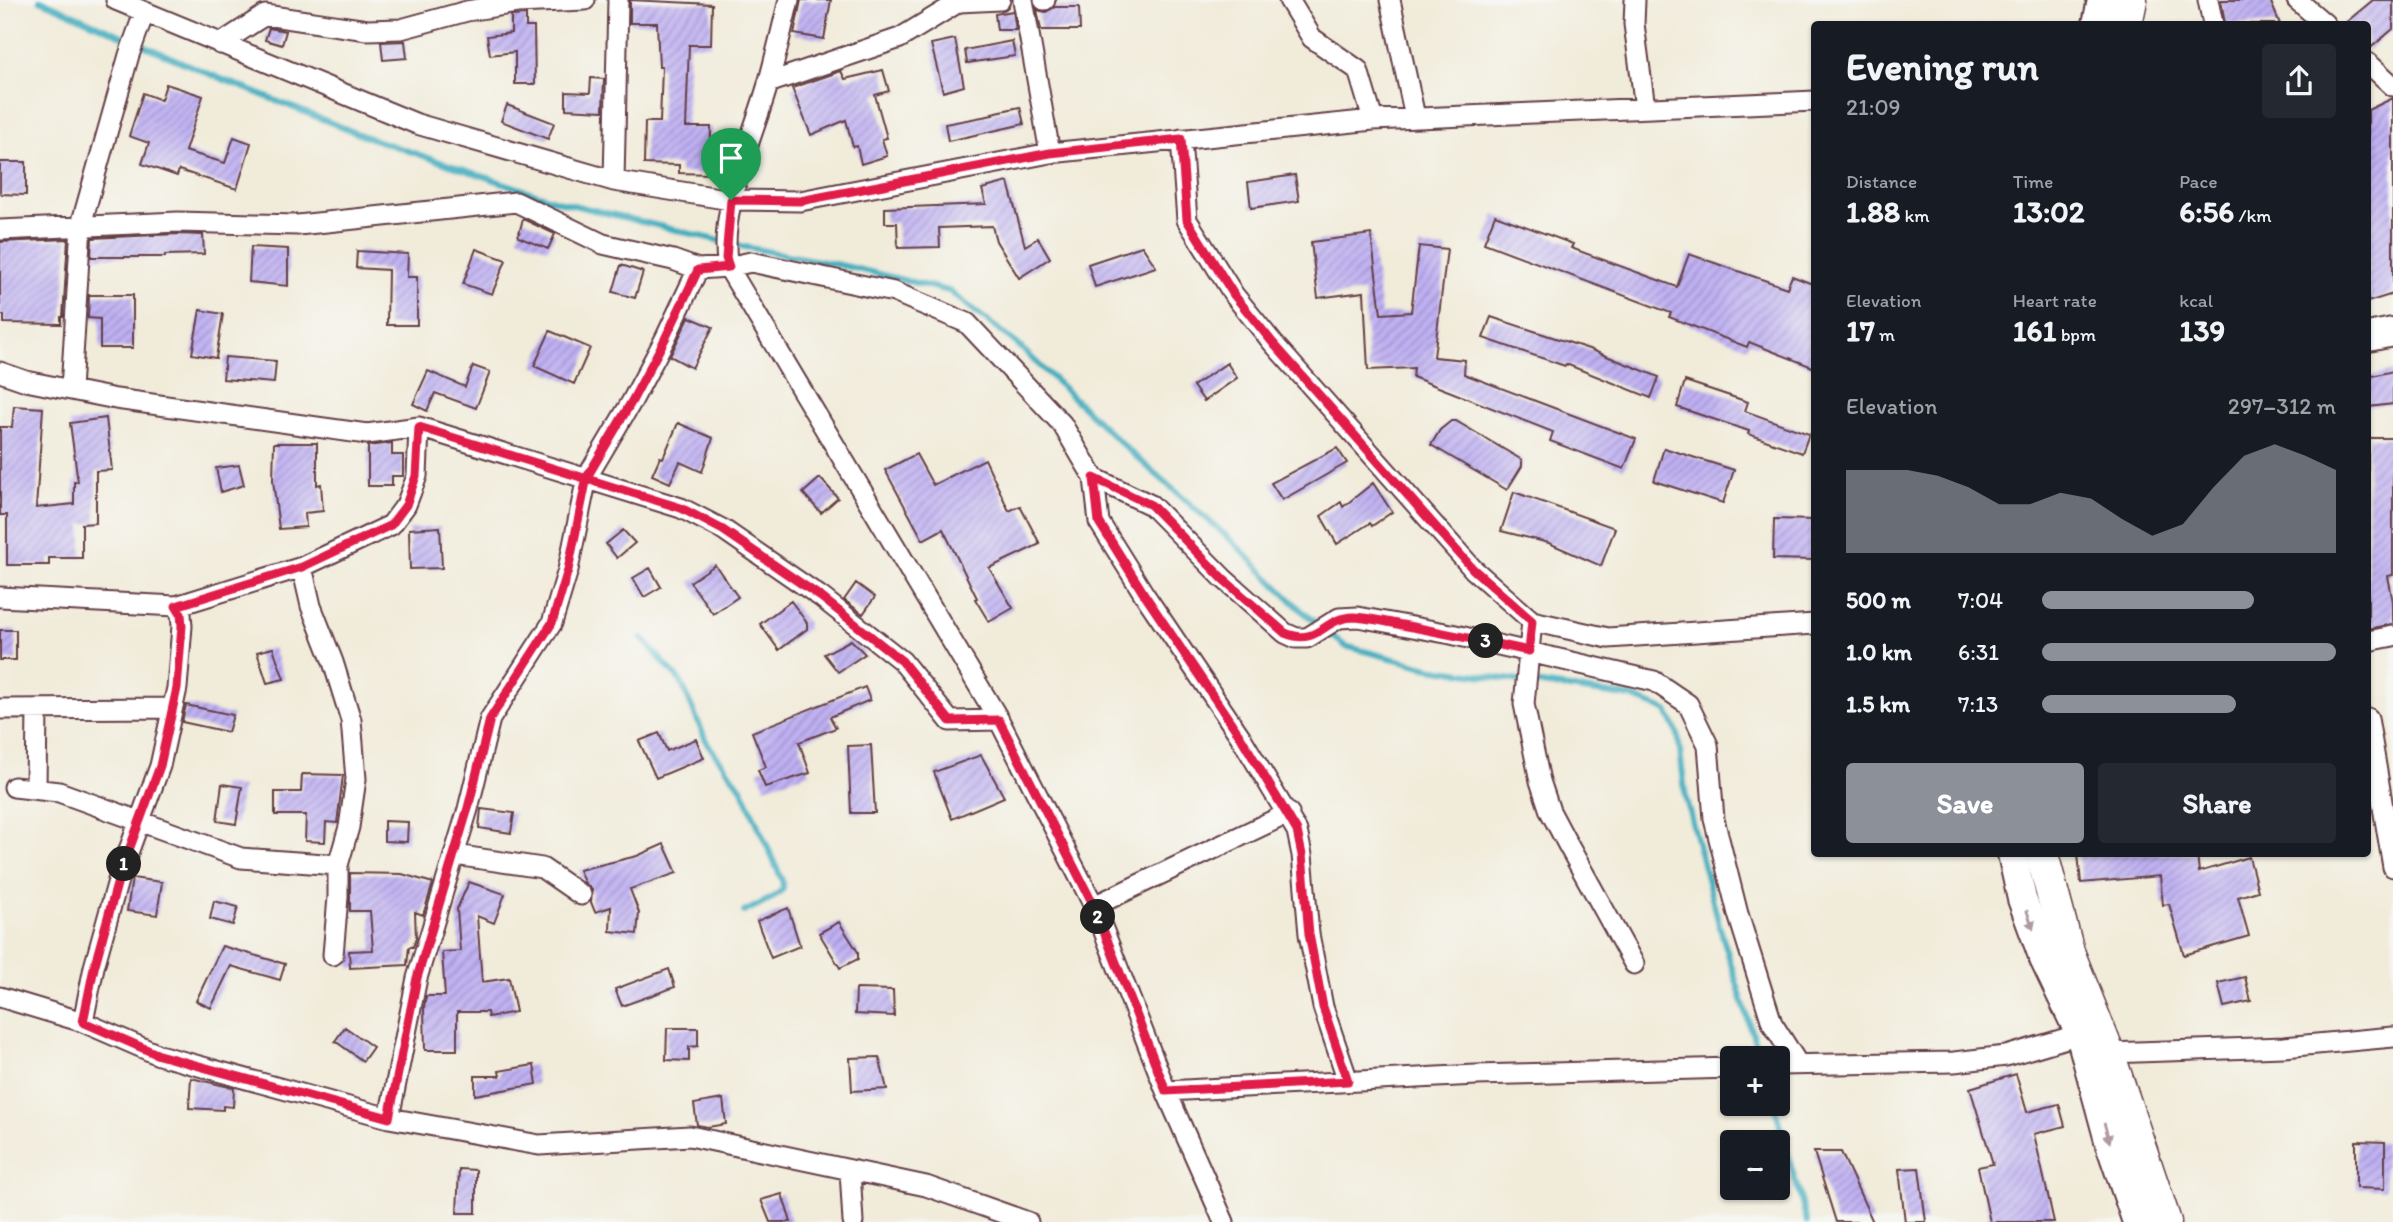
<!DOCTYPE html>
<meta charset="utf-8">
<style>
:root{--surface:#171b24;--page:#242831;--text:#f1f3f6;--muted:#9ea1a6;--accent:#8c9099}
body{margin:0;font-family:Itim,sans-serif;background:var(--page);color:var(--text);height:100vh;display:flex;flex-direction:column;font-size:26px;white-space:nowrap}
*{box-sizing:border-box;margin:0}
p{font-size:23px;color:var(--muted)}
.icon{flex:none;width:38px;height:38px;fill:none;stroke:currentColor;stroke-width:2;stroke-linecap:round;stroke-linejoin:round}
.map{position:relative;flex:1;overflow:hidden}
.details{position:absolute;left:1811px;top:21px;width:560px;height:836px;display:flex;flex-direction:column;background:var(--surface);border-radius:7px;box-shadow:0 2px 5px #0004}
.details>*{flex:none}
.controls{position:absolute;left:1720px;top:1046px;display:grid;gap:14px}
.controls a{display:grid;place-items:center;width:70px;height:70px;border-radius:7px;background:var(--surface);box-shadow:0 2px 5px #0004;font-size:35px}
.pin{position:absolute;display:grid;place-items:center;width:60px;height:60px;color:#fff;margin:-72px -30px;border-radius:50% 50% 50% 0;rotate:-45deg;box-shadow:0 0 7px #0007}
.pin .icon{rotate:45deg}
.km{position:absolute;width:35px;height:35px;margin:-18px;border-radius:50%;background:#222;color:#fff;font-size:19px;line-height:35px;text-align:center}
.round{display:grid;place-items:center;flex:none;width:74px;height:74px;border-radius:7px;background:var(--page)}
.headline{display:flex;align-items:center;justify-content:space-between;height:119px;padding:0 35px}
h1{font-size:38px;font-weight:800;line-height:52px}
.stats{display:grid;grid-template-columns:repeat(3,1fr);gap:10px;height:119px;padding:7px 35px}
.stats div{display:grid;align-content:center}
.stats b{font-size:30px;font-weight:800}
.stats small{font-size:19px;font-weight:400}
.stats p{font-size:19px}
.chart{height:196px;padding:14px 35px}
.chart p{display:flex;justify-content:space-between}
.chart svg{width:100%;height:126px;margin-top:7px;fill:var(--accent);opacity:.7}
.button{display:flex;gap:14px;margin-top:auto;padding:14px 35px}
.button a{flex:1;height:80px;border-radius:7px;background:var(--accent);color:#fff;font-size:28px;font-weight:800;line-height:80px;text-align:center}
.button a+a{background:var(--page);color:var(--text)}
ul{padding:0 35px;list-style:none;font-size:23px}
li{display:grid;grid-template-columns:112px 84px 1fr;align-items:center;height:52px}
li i{height:18px;border-radius:9px;background:var(--accent)}
.map>svg:first-child{display:block}
.lines{fill:none;stroke-linecap:round;stroke-linejoin:round}
.stream{stroke:#40adbf;stroke-width:6}
.building{fill:url(#building-hatch)}
.street-casing{stroke:#633e45;stroke-width:23}
.secondary-casing{stroke:#633e45;stroke-width:32}
.primary-casing{stroke:#633e45;stroke-width:35}
.street{stroke:#fff;stroke-width:19}
.secondary{stroke:#fff;stroke-width:28}
.primary{stroke:#fff;stroke-width:32}
.oneway{fill:#ae9aa0}
.route-casing{stroke:#fff;stroke-width:14}
.route{stroke:#e11d48;stroke-width:9}
</style>
<div class="map">
<svg width="2393" height="1222" viewBox="0 0 2393 1222">
<defs>
<pattern id="building-hatch" width="6" height="6" patternUnits="userSpaceOnUse" patternTransform="scale(1.75)"><rect width="6" height="6" fill="#bfb1f3"/><path d="M-1 1l2-2M0 6l6-6M5 7l2-2" fill="none" stroke="#9d8fc5"/></pattern>
</defs>
<rect width="100%" height="100%" fill="#f6f6f2"/>
<filter id="ink" filterUnits="userSpaceOnUse"><feTurbulence type="fractalNoise" baseFrequency=".0143" numOctaves="2"/><feDisplacementMap in="SourceGraphic" scale="14" xChannelSelector="R" yChannelSelector="G"/><feConvolveMatrix kernelMatrix="1 2 1 2 8 2 1 2 1" color-interpolation-filters="sRGB"/></filter>
<filter id="wash" filterUnits="userSpaceOnUse"><feTurbulence type="fractalNoise" baseFrequency=".00686" numOctaves="4" result="noise"/><feDisplacementMap in="SourceGraphic" scale="28" xChannelSelector="R" yChannelSelector="G"/><feGaussianBlur stdDeviation="1.57" result="paint"/><feColorMatrix in="noise" values="0 0 0 0 0 0 0 0 0 0 0 0 0 0 0 0 0 1.4 0 .05"/><feComposite in="paint" operator="in"/></filter>
<g filter="url(#wash)">
<rect width="100%" height="100%" fill="#f1ebd9"/>
<g class="lines">
<path class="stream" d="M40 0 207 73 364 136 557 201 745 247 845 266 949 291 1016 343 1125 447 1233 542 1301 610 1345 646 1429 668 1632 697 1667 711 1678 735 1686 799 1720 928 1760 1059
M642 638 681 682 707 743 742 789 782 880 783 889 772 898 744 912
M1774 1104 1807 1222"/>
</g>
<g id="blocks">
<path class="building" d="M630 0 712 4 711 45H689L686 127H711L710 174 679 173V165L644 164 645 122H660L662 67H659L657 23H630Z
M801 0H831L824 39 794 34Z
M2221 0H2270L2280 24H2225Z
M2373 0H2393V29L2368 50V24H2344Z
M1055 7H1079L1080 30H1041L1037 10 1046 12Z
M1013 11 1016 30H997L995 14Z
M526 15V27H534L535 84H515V52L490 55 487 36 511 33V16Z
M269 28 286 31 282 45 265 40Z
M955 39 964 86 943 92 931 44Z
M405 41 407 58 383 60 381 42Z
M1012 41 1015 56 967 63 965 50Z
M883 70 889 91 875 95 887 138 882 139 887 156 861 164 857 146 853 147 846 120 811 135 792 88 841 71 845 79Z
M591 78 604 79 603 111 566 109V92L590 93Z
M166 84 203 96 185 151 225 163 234 137 251 143 237 189 179 170 177 176 142 164 149 143 129 136 143 93 161 100Z
M2393 98V294L2368 302V110Z
M507 105 554 123 548 139 501 121Z
M1020 107 1024 124 948 141 945 124 993 115 992 113Z
M0 162H26V195L0 194Z
M1295 175 1299 201 1251 208 1248 182Z
M1008 182 1025 246 1038 238 1050 258 1019 278 996 241 992 226 939 228 940 247 898 248 897 223H885V208L986 204 982 189Z
M1495 215 1573 244 1571 248 1677 287 1689 254 1787 288 1792 276 1815 285V368L1749 342 1747 347 1669 317 1671 313 1484 243Z
M523 219 555 234 548 249 518 237Z
M178 234 203 235 204 254 165 255V257H91L92 238Z
M1371 234 1381 314 1411 312 1419 246 1447 249 1434 357 1465 360 1464 374 1636 439 1624 469 1550 441 1553 432 1413 377 1414 368 1368 370 1364 292 1318 298 1311 242Z
M68 239 63 317H61V324L4 323V315H0V242Z
M1142 246 1156 267 1095 287 1088 264Z
M251 247 288 249V286L249 282Z
M476 249 506 260 492 294 463 284Z
M357 251 408 254 407 277H417V325H387L388 270 356 268Z
M621 265 643 272 635 298 613 292Z
M89 295H133V348H100V319L88 318Z
M200 310 223 314 216 358 192 354Z
M689 317 713 327 692 368 670 356Z
M1491 317 1589 349 1659 377 1651 398 1566 364 1565 366 1483 338Z
M550 331 590 348 574 384 534 366Z
M225 357 276 361 274 383 223 379Z
M1227 363 1237 378 1204 401 1193 386Z
M473 366 490 372 476 408 435 393 427 411 413 404 428 371 465 387Z
M2393 371V404L2368 407V377Z
M1685 381 1748 402 1745 411 1809 434 1802 453 1748 434 1749 431 1677 407Z
M14 406 43 408 36 508 74 504V482H78L70 423 106 418 112 470 96 471V523L82 524V558H49V565H7V515H0V427H12Z
M1451 421H1456L1522 460V466L1507 490 1431 445 1440 430Z
M678 423 713 438 702 472 680 462 670 483 652 475 660 457 663 458Z
M2368 438H2393V575L2388 576 2393 602V624L2368 629Z
M274 443H317V485L321 484 323 511 305 513 306 527 279 529 273 480Z
M392 443V455H403V476H392V486H368V446Z
M1337 448 1347 463 1282 500 1271 483Z
M1664 448 1734 470 1723 503 1654 481Z
M916 454 933 485 985 459 1009 511 1020 506 1040 544 989 568 1013 608 989 622 975 599 977 598 943 529 923 540 885 470Z
M239 465 244 485 221 492 216 468Z
M820 478 838 498 821 513 803 493Z
M1373 483 1392 512 1372 526 1370 523 1337 544 1321 516 1341 502 1343 507Z
M1514 492 1615 528 1601 566 1549 543 1501 531Z
M1774 519 1815 520V560L1773 559Z
M440 527 442 568 410 569 409 529Z
M623 530 635 543 617 558 606 544Z
M715 565 738 597 713 614 690 582Z
M650 568 661 587 644 597 633 578Z
M856 583 875 597 863 614 844 600Z
M791 601 807 623V629L779 650 760 624Z
M0 630H16V660H0Z
M851 640 865 654 838 672 824 654Z
M273 648 284 679 267 683 257 652Z
M865 687 870 700 830 717 836 728 799 742 810 773 765 787 758 770 766 767 752 732Z
M186 705 233 715 228 732 182 722Z
M659 733 667 751 696 739 704 758 656 778 639 741Z
M871 745 875 813H851L848 746Z
M981 755 1004 797 952 819 934 772Z
M302 774 343 775 337 823 326 822 325 842 305 841 306 815H275V792H301Z
M222 784 242 787 236 824 217 821Z
M481 809 514 813 511 833 479 828Z
M384 821 408 822 407 842 384 841Z
M664 844 677 873 630 889 639 913 637 934 610 931 611 907 595 912 591 902 592 890 584 882 579 870 637 856Z
M2078 854H2197L2199 872 2249 857 2258 891 2238 897 2249 936 2184 955 2169 904 2163 905 2160 876 2081 883Z
M350 873 402 874 433 883 423 915 415 912 416 938 413 947H409L407 965 350 968 349 951 373 950 370 911H350Z
M132 878 162 882 157 915 127 911Z
M469 882 505 894 494 923 477 916 482 982 509 978 516 1012 488 1017 487 1012H457V1050H425L424 1007 426 996H445L442 952 460 951 457 909Z
M214 901 238 907 233 925 210 919Z
M788 908 800 946 771 958 757 921Z
M839 922 858 952V959L840 968 819 933Z
M222 946 285 964 280 980 231 966 211 1008 196 1001Z
M669 969 675 987 622 1006 615 989Z
M2245 977 2251 1001 2224 1007 2218 983Z
M856 989 893 990 894 1016 855 1014Z
M345 1027 373 1047 363 1061 335 1041Z
M667 1028H698V1046L689 1047V1061L666 1060Z
M879 1057 887 1089 852 1091 850 1058Z
M534 1065 537 1084 475 1095V1076H500L499 1071Z
M2016 1074 2027 1112 2059 1104 2065 1126 2034 1134 2054 1222H1990L1978 1167 1993 1164 1970 1088Z
M191 1078 234 1088 233 1107 223 1106V1110L189 1108Z
M723 1099 726 1124 708 1127 697 1125 694 1104Z
M2356 1141 2385 1142V1189L2356 1188Z
M1814 1152H1841L1873 1222H1836Z
M1919 1168 1926 1222H1905L1899 1169Z
M459 1169 476 1170V1213H457Z
M782 1194 791 1222H770L761 1200Z"/>
</g>
</g>
<g filter="url(#ink)">
<use href="#blocks" fill-opacity="0" stroke="#633e45" stroke-width="2"/>
<g class="lines">
<defs>
<path id="street" d="M116 0 417 124 614 181 731 200 800 201 1050 153 1373 120 1815 101
M789 0C782 28 776 56 768 84 753 138 717 212 728 267L999 720 1094 906 1166 1091 1224 1222
M1023 0 1050 153
M1044 0H1045
M1289 0 1312 38 1358 70 1373 120
M1390 0 1415 117
M1635 0 1634 24 1645 108
M2208 0 2213 24
M2297 0 2325 24
M220 44 265 15 367 30 401 29 467 11 517 3 585 0
M2368 63 2393 86
M768 83 900 38 959 2 1000 0
M1181 139 1187 220 1234 295 1273 343 1473 569 1532 621 1608 638 1815 624
M614 181 618 0
M0 230 178 222 298 225 516 202 603 244 673 260 698 269 728 267 751 262 894 292 967 323 1062 424 1094 478 1099 522 1144 594 1240 736 1297 831 1302 855 1309 934 1323 1007 1348 1081
M0 372 26 381 116 399 367 434 419 427 681 508 724 530 821 597 902 661 950 721 999 720
M71 390 81 225 129 55 144 13
M1094 478 1151 505 1223 578 1285 633 1296 638H1307L1339 618 1358 617 1451 634 1654 681 1688 704 1708 745 1714 819 1738 914 1772 1023 1798 1064
M302 567 311 606 333 662 351 720 356 779 349 827 338 865V897L333 955
M0 597 176 606 302 567 391 525 406 505 417 476 419 427
M1532 621 1524 704 1540 781 1550 811 1567 843 1634 964
M2368 641 2393 636
M0 709 172 708
M2368 718 2393 867
M14 787 59 792 241 858 338 865
M36 789 37 709
M455 855 542 868 581 895
M1094 906 1289 813
M0 997 83 1022 159 1055 389 1118 539 1145 690 1136 926 1186 1028 1222
M83 1022 94 967 119 877 160 766 177 688 182 626 181 614 176 606
M2108 1053 2284 1047 2393 1037
M1778 1065 1954 1062 2006 1056 2080 1034
M1166 1091 1476 1075 1732 1068
M389 1118 417 978 468 809 490 719 552 623 568 570 587 477 632 401 665 339 698 269
M850 1170 853 1222"/>
<path id="secondary" d="M2097 24 2102 0
M2368 337 2393 332
M2012 854 2022 899 2044 959 2080 1034 2110 1144 2137 1222"/>
<path id="primary" d="M2126 24 2131 0
M2042 854 2068 952 2108 1053 2165 1222"/>
</defs>
<use href="#street" class="street-casing"/>
<use href="#secondary" class="secondary-casing"/>
<use href="#primary" class="primary-casing"/>
<use href="#street" class="street"/>
<use href="#secondary" class="secondary"/>
<use href="#primary" class="primary"/>
</g>
<defs><path id="oneway-solid" d="M-6-.8H1V-3.2L6.5 0L1 3.2V.8H-6Z" transform="scale(1.75)"/></defs>
<g class="oneway">
<use href="#oneway-solid" transform="translate(2030 920) rotate(71)"/>
<use href="#oneway-solid" transform="translate(2107 1133) rotate(74)"/>
</g>
</g>
<g class="lines" filter="url(#ink)">
<defs>
<path id="route" d="M731 200 726 258 729 267 698 270 665 339 632 401 587 477 568 570 552 623 490 719 468 808 417 978 389 1118 159 1055 83 1022 94 968 119 877 160 766 177 688 182 626 181 614 176 606 302 567 391 525 406 505 416 476 419 427 681 508 723 530 821 597 902 661 950 721 999 720 1094 906 1166 1091 1348 1081 1323 1007 1309 934 1302 855 1297 831 1240 736 1144 594 1099 522 1094 478 1151 505 1223 579 1285 633C1319 647 1323 617 1354 617 1370 618 1387 622 1402 625 1445 633 1487 642 1529 651L1532 621 1473 569 1273 343 1234 295 1187 220 1181 139 1050 153 800 201 731 200"/>
</defs>
<use href="#route" class="route-casing"/>
<use href="#route" class="route"/>
</g>
</svg>
<div class="controls">
<a>+</a>
<a>−</a>
</div>
<div class="pin" style="left:731px;top:200px;background:#1e9e55"><svg class="icon" aria-label="arrive" viewBox="0 0 24 24"><path d="M6 21V4h12l-3 4 3 4H6"/></svg></div>
<b class="km" style="left:124px;top:864px">1</b>
<b class="km" style="left:1098px;top:917px">2</b>
<b class="km" style="left:1486px;top:641px">3</b>
<section class="details">
<div class="headline"><div><h1>Evening run</h1><p>21:09</p></div><a class="round"><svg class="icon" aria-label="share" viewBox="0 0 24 24"><path d="M12 15V3M7 8l5-5 5 5M5 13v7h14v-7"/></svg></a></div>
<div class="stats">
<div><p>Distance</p><b>1.88<small> km</small></b></div>
<div><p>Time</p><b>13:02</b></div>
<div><p>Pace</p><b>6:56<small> /km</small></b></div>
</div>
<div class="stats">
<div><p>Elevation</p><b>17<small> m</small></b></div>
<div><p>Heart rate</p><b>161<small> bpm</small></b></div>
<div><p>kcal</p><b>139</b></div>
</div>
<div class="chart"><p><span>Elevation</span>297–312 m</p>
<svg viewBox="0 0 160 44" preserveAspectRatio="none"><path d="M0 44V15L10 15L20 15L30 17L40 21L50 27L60 27L70 23L80 25L90 32L100 38L110 34L120 21L130 10L140 6L150 10L160 15V44z"/></svg>
</div>
<ul>
<li><b>500 m</b>7:04<i style="width:72%"></i></li>
<li><b>1.0 km</b>6:31<i style="width:100%"></i></li>
<li><b>1.5 km</b>7:13<i style="width:66%"></i></li>
</ul>
<div class="button"><a>Save</a><a>Share</a></div>
</section>
</div>
